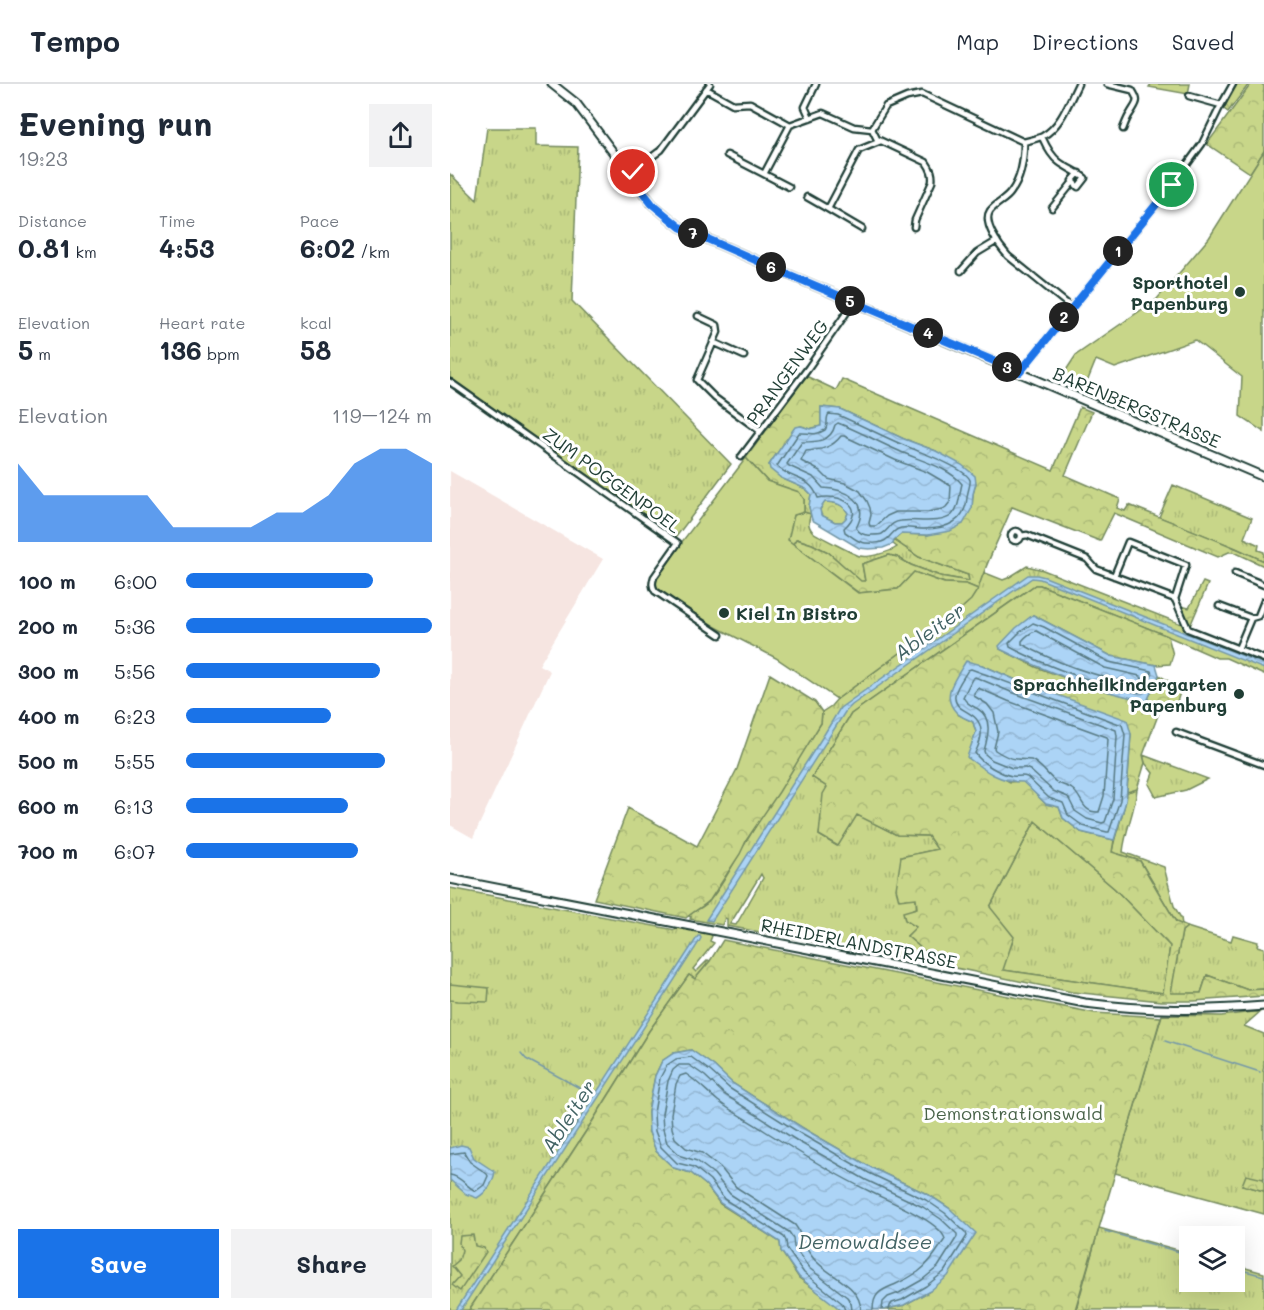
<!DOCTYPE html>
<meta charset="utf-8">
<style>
:root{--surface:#fff;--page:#f2f2f3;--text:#1f2937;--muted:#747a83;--line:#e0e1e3;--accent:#1a73e8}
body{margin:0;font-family:Mali,sans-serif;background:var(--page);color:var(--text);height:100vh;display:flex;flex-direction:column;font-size:22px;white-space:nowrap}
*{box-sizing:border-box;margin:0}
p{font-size:20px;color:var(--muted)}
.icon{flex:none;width:33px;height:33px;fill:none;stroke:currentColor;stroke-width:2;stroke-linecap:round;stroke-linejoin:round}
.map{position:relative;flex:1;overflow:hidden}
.sheet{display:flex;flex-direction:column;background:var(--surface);width:450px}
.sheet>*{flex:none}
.fabs{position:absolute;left:729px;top:1142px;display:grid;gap:12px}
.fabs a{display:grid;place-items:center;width:66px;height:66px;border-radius:0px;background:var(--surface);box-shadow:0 6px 24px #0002;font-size:30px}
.pin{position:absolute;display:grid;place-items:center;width:51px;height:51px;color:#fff;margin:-26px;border:3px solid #fff;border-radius:50%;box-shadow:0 2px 6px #0007}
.km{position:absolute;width:30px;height:30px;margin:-15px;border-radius:50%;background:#222;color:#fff;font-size:16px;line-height:30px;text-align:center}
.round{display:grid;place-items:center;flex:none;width:63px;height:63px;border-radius:0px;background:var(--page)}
.head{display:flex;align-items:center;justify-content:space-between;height:102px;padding:0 18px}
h1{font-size:33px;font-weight:700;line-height:45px}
.stats{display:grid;grid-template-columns:repeat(3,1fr);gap:9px;height:102px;padding:6px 18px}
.stats div{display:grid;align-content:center}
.stats b{font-size:26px;font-weight:700}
.stats small{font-size:16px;font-weight:400}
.stats p{font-size:16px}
.chart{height:168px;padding:12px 18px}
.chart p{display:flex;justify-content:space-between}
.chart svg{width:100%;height:108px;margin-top:6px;fill:var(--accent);opacity:.7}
.cta{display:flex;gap:12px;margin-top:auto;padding:12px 18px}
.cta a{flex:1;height:69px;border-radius:0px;background:var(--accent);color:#fff;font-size:24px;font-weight:700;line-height:69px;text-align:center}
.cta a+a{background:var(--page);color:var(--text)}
ul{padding:0 18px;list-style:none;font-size:20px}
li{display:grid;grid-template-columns:96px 72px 1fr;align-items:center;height:45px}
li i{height:15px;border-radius:8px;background:var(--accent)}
header{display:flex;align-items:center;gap:36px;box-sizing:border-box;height:84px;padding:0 30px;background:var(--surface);border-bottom:2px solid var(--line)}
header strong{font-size:28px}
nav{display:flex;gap:33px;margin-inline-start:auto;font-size:21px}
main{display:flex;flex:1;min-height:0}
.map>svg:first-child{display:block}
.built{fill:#f6e5e1}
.grass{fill:url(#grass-tufts);stroke:#748a5e;stroke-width:1.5;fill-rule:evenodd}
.forest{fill:url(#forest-crowns);stroke:#748a5e;stroke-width:1.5;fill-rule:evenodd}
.park{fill:#c8d689;stroke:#748a5e;stroke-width:1.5}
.water{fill:url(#water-waves);stroke:#7498a8;stroke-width:1.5;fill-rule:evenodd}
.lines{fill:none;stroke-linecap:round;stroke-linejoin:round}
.shore{stroke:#577982;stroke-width:1.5}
.stream{stroke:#7498a8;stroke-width:1.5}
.street-casing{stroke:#1f3d34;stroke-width:9}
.secondary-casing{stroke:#1f3d34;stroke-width:11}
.street{stroke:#fff;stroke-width:4.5}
.secondary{stroke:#fff;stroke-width:7}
.route-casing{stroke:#fff;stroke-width:12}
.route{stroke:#1a73e8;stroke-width:8}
.poi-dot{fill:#1f3d34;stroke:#fff;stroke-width:2}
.labels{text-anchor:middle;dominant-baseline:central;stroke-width:6;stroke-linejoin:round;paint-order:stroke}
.poi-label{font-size:18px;font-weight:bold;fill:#1f3d34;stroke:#fff;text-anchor:end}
.street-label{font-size:18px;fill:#1f3d34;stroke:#fff}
.park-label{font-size:18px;fill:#496349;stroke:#fff}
.water-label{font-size:20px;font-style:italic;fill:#426364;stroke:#fff}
</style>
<header>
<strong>Tempo</strong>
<nav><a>Map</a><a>Directions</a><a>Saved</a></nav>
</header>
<main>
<section class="sheet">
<div class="head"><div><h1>Evening run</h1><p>19:23</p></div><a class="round"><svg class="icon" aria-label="share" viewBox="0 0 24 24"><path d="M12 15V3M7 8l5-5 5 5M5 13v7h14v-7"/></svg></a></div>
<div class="stats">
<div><p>Distance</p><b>0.81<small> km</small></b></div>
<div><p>Time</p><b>4:53</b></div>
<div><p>Pace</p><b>6:02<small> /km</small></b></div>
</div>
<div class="stats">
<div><p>Elevation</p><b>5<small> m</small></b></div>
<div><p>Heart rate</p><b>136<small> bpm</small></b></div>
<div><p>kcal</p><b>58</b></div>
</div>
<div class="chart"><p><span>Elevation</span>119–124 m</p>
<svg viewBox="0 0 160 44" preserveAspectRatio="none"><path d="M0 44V12L10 25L20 25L30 25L40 25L50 25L60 38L70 38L80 38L90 38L100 32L110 32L120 25L130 12L140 6L150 6L160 12V44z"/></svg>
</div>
<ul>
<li><b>100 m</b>6:00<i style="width:76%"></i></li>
<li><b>200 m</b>5:36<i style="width:100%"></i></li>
<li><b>300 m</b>5:56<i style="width:79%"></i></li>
<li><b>400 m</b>6:23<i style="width:59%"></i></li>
<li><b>500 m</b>5:55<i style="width:81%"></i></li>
<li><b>600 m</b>6:13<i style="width:66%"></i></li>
<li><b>700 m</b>6:07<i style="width:70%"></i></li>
</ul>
<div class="cta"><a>Save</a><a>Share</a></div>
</section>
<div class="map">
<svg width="814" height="1226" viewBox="0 0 814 1226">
<defs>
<pattern id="grass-tufts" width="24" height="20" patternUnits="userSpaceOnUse" patternTransform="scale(1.5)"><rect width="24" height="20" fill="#c8d689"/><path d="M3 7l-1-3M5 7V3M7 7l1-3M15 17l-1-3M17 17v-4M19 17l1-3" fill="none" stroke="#abb977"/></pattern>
<pattern id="forest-crowns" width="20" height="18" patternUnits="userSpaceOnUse" patternTransform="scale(1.5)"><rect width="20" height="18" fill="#c8d689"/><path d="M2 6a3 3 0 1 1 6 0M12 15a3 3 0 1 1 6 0" fill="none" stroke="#abb977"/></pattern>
<pattern id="water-waves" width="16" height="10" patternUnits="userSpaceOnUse" patternTransform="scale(1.5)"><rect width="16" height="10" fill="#acd4f6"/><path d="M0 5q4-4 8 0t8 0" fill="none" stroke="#94b7d4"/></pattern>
</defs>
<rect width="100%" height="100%" fill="#fff"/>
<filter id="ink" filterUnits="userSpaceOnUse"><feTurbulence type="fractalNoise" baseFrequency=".0167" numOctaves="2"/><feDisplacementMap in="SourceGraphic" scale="12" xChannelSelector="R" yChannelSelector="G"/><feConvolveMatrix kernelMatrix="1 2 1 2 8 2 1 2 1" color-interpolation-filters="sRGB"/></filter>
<g filter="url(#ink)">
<path class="built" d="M0 387 153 475 89 581 100 587 23 754 0 741Z"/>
<path class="grass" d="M784 0H799L778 28 774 25C778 17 780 9 784 0Z
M37 44H86V62L128 63 122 217 281 380 226 453 0 294V90L27 116Z
M723 401 802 434 794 454 809 461 808 466 814 468V477L786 464 709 433Z
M354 428 361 430C358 436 358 443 363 448 365 450 407 472 410 472 419 474 440 468 447 463L443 460 444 456 469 473 518 491 519 497 490 492 461 481 447 473 439 471 412 480 415 497 411 498 378 468 362 460 347 455 343 460 337 455 344 431Z
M577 482 593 486 734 541 735 545 814 577V591L776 574H767L717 552 590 501H585L401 630 362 693 377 703 369 751 387 762 407 730 447 751 478 752 488 765 451 773 466 813 467 843 457 852 491 881 277 842V835L275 834 272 841 240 835 241 833 238 832C245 826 255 823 260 816 276 797 286 773 299 753 322 714 347 677 371 639L372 628 381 622 387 615 513 523C524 513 529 503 533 488L553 496 558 494ZM311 790 313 794 286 841 280 840Z
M693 671 758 695 736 706 706 713 699 700 703 689 695 679Z
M687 705C685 727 675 747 673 768L714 783 724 822 731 834 732 841 726 838 690 777 662 768C665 748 675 729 677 708Z
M585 737 665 805 720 862 713 909 553 886 540 823Z
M0 804 225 846 226 842 260 848 262 852 260 857 264 859 243 885 246 888 258 876 260 877 245 895 239 891 199 947 142 1038 19 1226H0Z
M737 843 781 857 783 851 808 858 807 862 814 864V905L798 906 757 891 751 909 720 910 732 847Z
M811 927 794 942 814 950V983L813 987 814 988V1093L813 1095 793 1101 814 1107V1130L665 1089 712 931 771 932Z
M649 1144 739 1169 740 1197H784L785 1181 814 1189V1226H626Z"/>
<path class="forest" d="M801 0H812L814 2V67L800 89 757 60Z
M356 292 386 306 392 295 603 386 630 323 642 328 615 391 670 415 667 424 675 427 679 421C724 439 770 456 814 477V482L784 468H779L768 473 664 429 650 457 562 423C551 451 537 476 528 505L516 500 495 499 464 488 448 505 409 509 343 460 346 455 362 460 378 468 411 497H415L412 480 439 471 447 473 461 481 490 492 519 497 518 491 469 473 444 456 451 450 478 451 522 424 523 410 526 399 486 367 454 355 390 325 371 323V342L359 345 351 342 345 344 319 381 331 394 356 405 361 410 359 423 361 430 354 428V415L349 409 317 397 296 374Z
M374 418C385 418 393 420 398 429L396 435 392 438H385L371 431 370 426Z
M753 498 758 500 740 542H739L731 522 739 524Z
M585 501H590L718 552 723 571 720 580 706 581 661 572 583 531 550 565 586 583 640 603 697 617 709 591 731 605 726 621 713 618 693 671 695 679 687 705 677 708 681 650 566 596 532 581 507 630 523 638 526 648 518 674 560 698 573 697 596 720 609 723 613 734 631 748 664 756 662 768 690 777 726 838 737 843 732 847 721 909H751L757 891 798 906 814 905V912L744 917H711L622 908 491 881 457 852 466 843 455 836 453 828 467 824 466 814 449 816 446 805 451 773 487 765 478 752 447 751 407 731 388 762 369 751 373 710 377 703 362 693 401 630ZM585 737 665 805 720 862 713 909 553 886 564 853 540 823Z
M320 590 365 618 372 628 371 639 329 708 297 755 290 770 260 816C253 823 244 827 236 834L144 815 178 724 247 762 287 685Z
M273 856 645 929 711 933 625 1226H433L454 1221 480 1207 499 1124 479 1111 422 1084 356 1046 282 999 264 982 241 966 224 969 212 977 205 992 198 1028 199 1048 206 1067 224 1084 241 1089 256 1101 270 1120 330 1158 331 1167 349 1194 393 1226H19L142 1038 199 947 239 891 245 895 260 877Z
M0 900 39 904 38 918 8 917 0 916Z
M796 1091 813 1095 814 1093V1107L792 1101Z
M23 1151 25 1162 34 1164 36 1168 10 1207 2 1201 10 1192 2 1182 9 1176 12 1166 9 1159 10 1152Z"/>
<path class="park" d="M701 0H740L738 10 699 3Z
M814 67V348L790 332 792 293 745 256 665 284 646 276 633 308 609 297 626 271 707 215 759 154Z
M296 374 317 397 349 408 354 415V428L344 431 338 456 408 509 448 505 464 488 494 499 516 500 528 505 521 516 513 523 387 615 326 574 264 542 206 505 204 502 205 493Z"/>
<path class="water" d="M371 323 390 325 454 355 486 367 512 381 525 392 526 399 523 410 522 424 513 440 500 447 478 451 451 450 444 456 443 460 433 464 419 465 409 464 362 436 359 423 361 410 356 405 331 394 320 385 319 381 345 343 351 342 360 345 371 342ZM375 418C385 418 393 420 398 429L396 434 392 438H385L371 431 370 425Z
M578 491H587L595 493 814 580V585L590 495 582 494 402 621 395 628 262 837 256 836 375 649 390 624Z
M583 531 661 572 706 581 709 591 697 617C645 607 597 588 550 565L549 562 566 544Z
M516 577 532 581 566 596 677 636 681 650 676 717 664 756 631 748 613 734 609 723 596 720 573 698C550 698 535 687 517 673L526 648 523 638C518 635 510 633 506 628 490 611 506 594 516 577Z
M248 852H250L251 854 249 858 11 1226H6Z
M241 966 264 982 282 999 356 1046 422 1084 479 1111 499 1124 526 1149 498 1192 480 1207 454 1221 433 1226H391L349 1193 331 1167 330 1158 270 1119 256 1101 241 1089 224 1084 206 1067 199 1048 198 1028 205 992 212 977 224 969Z
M11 1061 19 1063 24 1074 45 1088C42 1101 38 1107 27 1114L16 1110 0 1096V1064Z"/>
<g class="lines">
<path class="shore" d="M379 330 388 331C409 340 430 351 451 360 464 366 515 383 520 396 521 400 517 409 517 414 515 438 496 445 474 445 467 445 458 443 451 444 444 445 442 451 437 455 432 460 417 460 411 458 405 456 400 451 395 448L394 444C419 422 389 409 368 414 360 391 341 397 327 382L349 349C359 348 363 353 375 346 379 341 375 334 379 330Z
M388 339C409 347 428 358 449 367 468 376 499 383 512 400 509 410 510 423 502 431 490 441 465 435 451 437 440 438 439 446 432 450 430 451 424 451 422 451 415 452 410 450 406 444 421 417 397 405 373 404L363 393 339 382 337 380 352 358C366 358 381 358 385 341Z
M391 352H394L445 376 477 388 501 402 500 418 496 423 493 425 477 428H446L437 432 426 442H420L419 439 421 431 420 424 417 417 410 407 395 399 378 395 370 387 351 377 356 367C370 366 382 364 391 352Z
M583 539 594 543 659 578 701 587 702 591 694 608C686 610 675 606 667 604 630 594 594 581 560 563L559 559 570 548Z
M586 547 655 584 690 592 692 594 690 600 687 601C649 593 606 579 572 560V557C575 553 581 548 586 547Z
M521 585 672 641 675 651 670 716 659 748H657L633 742 618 731 613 719 599 714 577 693C572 691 568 693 562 692 551 690 531 679 525 669 528 663 532 654 531 647 530 625 503 630 505 611 506 603 514 593 518 586Z
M525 593 561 608 666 646 667 652 663 715 655 738 652 739 637 735 625 727 618 713 603 707 580 686 575 684H562L542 676 535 670 534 667C538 653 543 634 528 625 521 621 517 620 513 613L522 595Z
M528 604 558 617 657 653 658 655 654 712 649 728C631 729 633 713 622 705 617 701 610 701 606 698 597 691 591 680 581 676 576 675 572 676 567 675 560 675 551 670 545 666L544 664 548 648 544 629 537 620 524 612V609Z
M0 1070 14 1068 20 1078 37 1090 38 1092 34 1101 26 1107C16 1103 11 1092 0 1091
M395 1226 392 1219 354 1189 337 1165 336 1157 334 1153 274 1115 260 1096 244 1083 227 1079 211 1063 205 1047 204 1029 210 994 217 981 226 975 241 973 260 987 279 1004 353 1051 419 1089 476 1116 495 1129 516 1149 517 1152 494 1188 476 1202 452 1216 442 1219 440 1222 439 1226
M402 1226 401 1219 397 1213 359 1184 344 1163 343 1154 339 1148 280 1110 264 1090 247 1077 231 1072 217 1059 213 1045 212 1030 218 997 223 986 229 981H239L255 992 274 1010 349 1058 416 1096 473 1123 491 1135 507 1150V1153L488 1183 472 1196 449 1209 438 1213 433 1218 432 1226
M411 1226C410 1201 382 1194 367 1178 363 1175 355 1163 353 1158 350 1151 350 1147 345 1141L286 1103 270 1083 252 1069 236 1064 225 1054 222 1044 221 1030 226 1000 230 992 236 990C248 998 257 1008 268 1017 282 1028 300 1037 315 1047 348 1068 383 1090 419 1107 436 1116 490 1137 495 1155 487 1167 480 1179 468 1188 462 1192 453 1197 446 1200 432 1206 423 1208 423 1226"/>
<path class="stream" d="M715 957 810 988
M71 969 76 975 137 1008
M655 1147 740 1171
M784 1184 814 1192"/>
<defs>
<path id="street" d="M657 0 682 6C690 18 687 18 680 30 677 34 675 40 673 45
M256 5 283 20 300 19 340 41 373 29 404 43 422 45 427 55 476 78C481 85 483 90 482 98L465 136 464 143
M739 12 771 21
M360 34 355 23 366 0
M422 45 436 22 457 13 472 10 574 58C580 56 587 55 593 52 611 42 619 18 628 0
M592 53C596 62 601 72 609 78 617 84 627 88 635 94L628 103 622 97 629 89
M574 58C574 74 571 95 561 108 556 116 546 119 540 127 532 139 550 163 558 172L621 223
M277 71 314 90 340 41
M179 90 211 66 260 0
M314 90 339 103
M357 113 378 125 409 66 431 57
M602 124 623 98
M378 125 412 145
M511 187 527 169 547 157
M248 232 267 241 268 248 247 296 265 314 310 347
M263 258 294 272
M570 288 722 101 752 60 769 25 783 0
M0 298 228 459 204 493C202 499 202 502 205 507L270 551
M291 373 358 284 404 218
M561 452a5 5 0 1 1 10 0a5 5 0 1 1-10 0Z
M571 452 577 451 637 475 646 485 725 515 738 545 814 575
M785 489 814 501
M664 492 678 458 736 481 725 515
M769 522 801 534 788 565
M801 534 808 532 814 517
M726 648 814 681"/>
<path id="secondary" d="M102 0 126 19 202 120 230 143 328 186 432 230 814 393
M0 795 635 919C698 927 751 927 814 922"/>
</defs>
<use href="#street" class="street-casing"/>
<use href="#secondary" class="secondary-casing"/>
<use href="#street" class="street"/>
<use href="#secondary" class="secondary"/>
</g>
</g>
<g class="lines" filter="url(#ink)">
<defs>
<path id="route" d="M183 88 179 90 202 120 230 143 328 186 570 288 722 101"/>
</defs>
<use href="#route" class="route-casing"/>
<use href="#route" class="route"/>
</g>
<g class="poi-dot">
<circle cx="790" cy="208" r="6"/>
<circle cx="274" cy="529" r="6"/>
<circle cx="789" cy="610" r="6"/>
</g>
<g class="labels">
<g class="poi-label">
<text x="778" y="198">Sporthotel<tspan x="778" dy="21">Papenburg</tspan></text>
<text x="286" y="529" text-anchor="start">Kiel In Bistro</text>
<text x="777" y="600">Sprachheilkindergarten<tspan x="777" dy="21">Papenburg</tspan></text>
</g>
<g class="street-label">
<text transform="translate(337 288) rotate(-54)">PRANGENWEG</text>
<text transform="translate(687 323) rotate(23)">BARENBERGSTRASSE</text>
<text transform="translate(162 396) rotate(36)">ZUM POGGENPOEL</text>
<text transform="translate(409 859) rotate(11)">RHEIDERLANDSTRASSE</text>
</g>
<g class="park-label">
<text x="563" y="1029">Demonstrationswald</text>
</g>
<g class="water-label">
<text transform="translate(479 547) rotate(-36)">Ableiter</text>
<text transform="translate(118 1032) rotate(-57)">Ableiter</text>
<text x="415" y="1157">Demowaldsee</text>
</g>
</g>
</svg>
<div class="fabs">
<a><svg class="icon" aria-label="layers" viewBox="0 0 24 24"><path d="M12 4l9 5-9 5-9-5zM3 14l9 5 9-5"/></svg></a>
</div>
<div class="pin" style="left:722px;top:101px;background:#1e9e55"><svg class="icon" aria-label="arrive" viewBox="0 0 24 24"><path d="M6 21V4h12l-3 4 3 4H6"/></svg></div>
<div class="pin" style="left:183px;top:88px;background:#d93025"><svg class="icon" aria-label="check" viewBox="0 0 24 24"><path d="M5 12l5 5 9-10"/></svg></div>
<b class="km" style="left:668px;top:167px">1</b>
<b class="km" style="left:614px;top:233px">2</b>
<b class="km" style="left:557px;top:283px">3</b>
<b class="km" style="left:478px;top:249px">4</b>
<b class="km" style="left:400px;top:217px">5</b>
<b class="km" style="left:321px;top:183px">6</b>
<b class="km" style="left:243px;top:149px">7</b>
</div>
</main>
